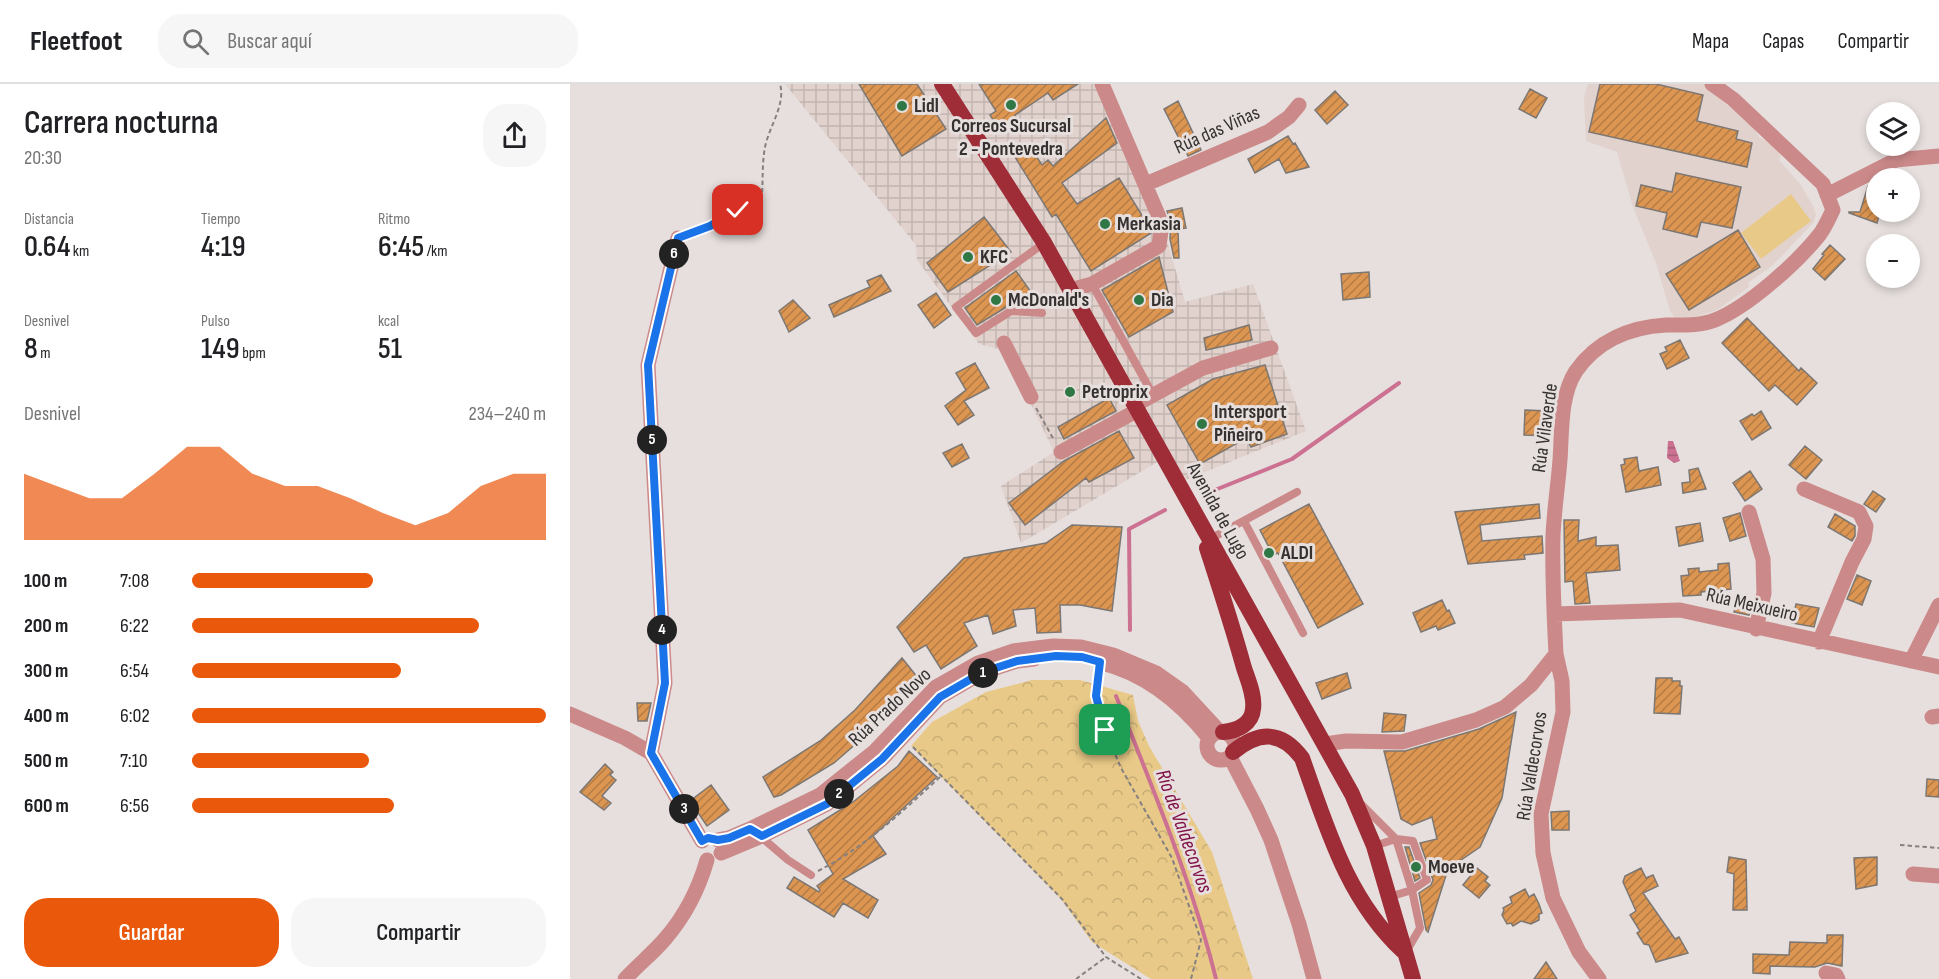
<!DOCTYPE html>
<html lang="es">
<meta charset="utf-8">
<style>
:root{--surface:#fff;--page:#f6f6f6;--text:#202124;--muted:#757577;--line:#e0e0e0;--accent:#ea580c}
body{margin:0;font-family:"Sofia Sans Condensed",sans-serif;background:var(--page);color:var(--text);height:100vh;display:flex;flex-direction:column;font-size:22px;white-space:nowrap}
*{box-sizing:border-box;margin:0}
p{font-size:20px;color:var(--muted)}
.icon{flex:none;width:33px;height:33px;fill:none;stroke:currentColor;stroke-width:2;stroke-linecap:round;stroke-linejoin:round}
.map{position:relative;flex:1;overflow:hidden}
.details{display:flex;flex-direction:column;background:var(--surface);width:570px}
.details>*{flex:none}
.buttons{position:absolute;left:1296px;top:18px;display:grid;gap:12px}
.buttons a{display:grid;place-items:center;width:54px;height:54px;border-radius:50%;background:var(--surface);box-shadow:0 3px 9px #0003;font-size:30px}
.pin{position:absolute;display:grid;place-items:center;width:51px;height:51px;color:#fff;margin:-26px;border-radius:12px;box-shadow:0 3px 9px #0006}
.km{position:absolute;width:30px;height:30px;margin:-15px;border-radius:50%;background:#222;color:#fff;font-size:16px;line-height:30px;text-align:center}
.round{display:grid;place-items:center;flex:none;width:63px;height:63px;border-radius:24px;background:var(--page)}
.summary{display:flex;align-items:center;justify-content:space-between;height:102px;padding:0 24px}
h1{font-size:33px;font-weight:600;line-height:45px}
.figures{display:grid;grid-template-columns:repeat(3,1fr);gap:9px;height:102px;padding:6px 24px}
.figures div{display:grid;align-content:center}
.figures b{font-size:30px;font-weight:600}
.figures small{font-size:16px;font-weight:400}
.figures p{font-size:16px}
.chart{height:168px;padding:12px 24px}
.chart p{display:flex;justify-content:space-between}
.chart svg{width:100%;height:108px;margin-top:6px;fill:var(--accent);opacity:.7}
.action{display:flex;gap:12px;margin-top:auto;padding:12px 24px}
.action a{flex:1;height:69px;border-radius:24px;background:var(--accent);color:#fff;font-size:24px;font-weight:600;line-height:69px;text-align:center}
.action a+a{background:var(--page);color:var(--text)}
ul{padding:0 24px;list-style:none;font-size:20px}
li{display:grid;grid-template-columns:96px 72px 1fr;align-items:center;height:45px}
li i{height:15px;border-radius:8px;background:var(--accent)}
header{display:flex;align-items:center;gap:36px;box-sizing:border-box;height:84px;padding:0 30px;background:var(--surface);border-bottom:2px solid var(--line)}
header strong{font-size:28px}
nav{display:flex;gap:33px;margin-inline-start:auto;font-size:21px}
.search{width:420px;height:54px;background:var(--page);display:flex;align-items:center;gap:15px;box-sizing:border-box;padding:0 21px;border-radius:24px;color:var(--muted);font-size:22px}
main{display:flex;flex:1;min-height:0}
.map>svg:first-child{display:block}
.built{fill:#e2d2cd}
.industrial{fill:url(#industrial-grid)}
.grass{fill:#e8c987}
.park{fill:url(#park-crowns)}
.water{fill:url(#water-rules)}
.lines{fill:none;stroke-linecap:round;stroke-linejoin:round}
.stream{stroke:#cc7192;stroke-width:4}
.building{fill:url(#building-hatch);stroke:#7c7773;stroke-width:1.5}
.path{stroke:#868180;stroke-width:2;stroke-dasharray:4.5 3;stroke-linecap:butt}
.service{stroke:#cb8989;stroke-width:8}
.minor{stroke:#cb8989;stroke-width:15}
.trunk{stroke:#9e2d38;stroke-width:16}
.route-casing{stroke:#fff;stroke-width:12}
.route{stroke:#1a73e8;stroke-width:8}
.poi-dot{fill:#2f7745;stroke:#e6dfdd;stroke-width:2}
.labels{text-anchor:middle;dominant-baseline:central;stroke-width:6;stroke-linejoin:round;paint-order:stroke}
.poi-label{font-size:20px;font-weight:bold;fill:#353231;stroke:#e6dfdd;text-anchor:start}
.street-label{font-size:20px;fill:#353231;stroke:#e6dfdd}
.water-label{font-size:21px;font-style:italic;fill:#801148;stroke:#e6dfdd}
</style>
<header>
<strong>Fleetfoot</strong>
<div class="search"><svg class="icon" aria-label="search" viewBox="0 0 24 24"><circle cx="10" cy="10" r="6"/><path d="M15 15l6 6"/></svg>Buscar aquí</div>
<nav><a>Mapa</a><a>Capas</a><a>Compartir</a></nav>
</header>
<main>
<section class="details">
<div class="summary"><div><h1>Carrera nocturna</h1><p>20:30</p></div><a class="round"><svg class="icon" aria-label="share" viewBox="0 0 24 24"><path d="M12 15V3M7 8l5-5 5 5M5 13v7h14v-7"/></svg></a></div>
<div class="figures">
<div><p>Distancia</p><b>0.64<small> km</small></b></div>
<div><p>Tiempo</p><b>4:19</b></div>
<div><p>Ritmo</p><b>6:45<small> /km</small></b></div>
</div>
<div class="figures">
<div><p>Desnivel</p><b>8<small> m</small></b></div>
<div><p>Pulso</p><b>149<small> bpm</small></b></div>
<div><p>kcal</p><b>51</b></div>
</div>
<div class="chart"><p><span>Desnivel</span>234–240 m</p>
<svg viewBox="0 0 160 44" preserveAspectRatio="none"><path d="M0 44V17L10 22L20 27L30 27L40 17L50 6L60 6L70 17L80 22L90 22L100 27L110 33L120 38L130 33L140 22L150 17L160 17V44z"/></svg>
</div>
<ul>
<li><b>100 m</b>7:08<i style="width:51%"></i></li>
<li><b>200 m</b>6:22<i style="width:81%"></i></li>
<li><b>300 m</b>6:54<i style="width:59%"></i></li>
<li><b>400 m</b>6:02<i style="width:100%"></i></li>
<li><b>500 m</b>7:10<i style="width:50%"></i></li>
<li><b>600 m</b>6:56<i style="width:57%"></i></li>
</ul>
<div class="action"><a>Guardar</a><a>Compartir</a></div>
</section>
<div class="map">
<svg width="1369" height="895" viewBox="0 0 1369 895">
<defs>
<pattern id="industrial-grid" width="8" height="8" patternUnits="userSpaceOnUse" patternTransform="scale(1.5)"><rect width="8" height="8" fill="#e2d2cd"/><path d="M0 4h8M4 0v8" fill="none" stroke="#c2b5b0"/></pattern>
<pattern id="park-crowns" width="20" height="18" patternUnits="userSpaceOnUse" patternTransform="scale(1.5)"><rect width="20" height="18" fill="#e8c987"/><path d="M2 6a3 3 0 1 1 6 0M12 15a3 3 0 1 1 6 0" fill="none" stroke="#c8ad75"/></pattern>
<pattern id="water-rules" width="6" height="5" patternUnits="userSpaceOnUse" patternTransform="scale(1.5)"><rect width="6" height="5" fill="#cc7192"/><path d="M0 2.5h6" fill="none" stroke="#a65d78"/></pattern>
<pattern id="building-hatch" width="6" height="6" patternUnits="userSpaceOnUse" patternTransform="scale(1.5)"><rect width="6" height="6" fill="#dd9652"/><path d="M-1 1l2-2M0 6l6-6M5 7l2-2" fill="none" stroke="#b47b45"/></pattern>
</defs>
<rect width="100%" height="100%" fill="#e6dfdd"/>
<path class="built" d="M1018 0H1137L1182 40 1189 53 1203 61 1211 72 1209 76 1231 101 1243 122 1246 130 1244 138 1203 181 1178 199 1179 203 1147 226 1128 232 1105 234 1100 227 1086 179 1063 123 1047 68 1016 57 1014 13Z"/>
<path class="industrial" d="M215 0H532L592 140 615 218 683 200 736 347 608 399 594 374 451 459 431 402 484 368 460 318 432 266 409 260 347 176 346 161Z"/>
<path class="grass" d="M1221 110 1241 137 1191 175 1171 149Z"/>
<path class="park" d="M462 596H510L563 611 568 637 579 662 642 768 683 895H581L522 858 491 815 341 662 362 638 416 608Z"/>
<path class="water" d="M1098 357H1103L1110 377 1104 379 1097 374Z"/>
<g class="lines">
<path class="stream" d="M635 410 722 375 829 299
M560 546 559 445 595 426
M546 612C583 705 622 798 646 895"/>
</g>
<path class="building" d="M289 0H347L376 45 332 72Z
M409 0H508L483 16 478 9 445 31 449 38 432 50 420 31 426 27Z
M1030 0H1086L1133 11 1127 37 1168 47 1166 55 1182 59 1177 83 1019 48Z
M960 5 977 14 966 34 949 25Z
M765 7 778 21 757 40 745 26Z
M608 17 631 66 618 72 594 25Z
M536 34 547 59 492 99 507 120 549 94 581 146V149L521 187 486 130 482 133 445 73 460 63 472 81 478 76 483 82Z
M718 52 723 60 725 59 739 83 716 89 709 75 685 89 678 75Z
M1106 89 1171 103 1162 144 1131 138 1127 153 1093 145 1097 129 1066 122 1071 101 1102 108Z
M1298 102 1306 105V128H1310L1307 139 1279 129V128H1290Z
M612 124 616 144 608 145 609 174H604L600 155 601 137 597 127Z
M414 133 441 168 378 208 357 179Z
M1168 146 1190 183 1119 226 1096 190Z
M1260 161 1275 175 1255 196 1243 185 1254 171 1252 170Z
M589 173 603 228 559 253 532 206Z
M446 187 461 208 442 221 438 222 407 241 395 224Z
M799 188 800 213 773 216 771 190Z
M311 191 321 207 264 233 259 221 300 203 297 197Z
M366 209 381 231 364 244 348 221Z
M223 216 240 234 219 248 209 227Z
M1177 234 1229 287 1231 284 1247 299 1227 321 1205 301 1199 307 1152 259Z
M679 241 682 256 636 266 634 254Z
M1110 256 1119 274 1097 285 1090 270 1097 267 1095 263Z
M405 279 419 304 394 317 404 331 388 341 375 322 396 306 386 289Z
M695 281 717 350 681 363 676 354 630 380 597 321 643 295Z
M539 314 546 327 494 355 488 343Z
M955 326 978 327 976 352 954 351Z
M1191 327 1201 344 1182 356 1170 337 1182 330 1184 332Z
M549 347 564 374 519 398 516 394 455 441 439 419 494 377Z
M392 360 399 374 382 383 373 369Z
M1235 362 1252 376 1236 395 1219 381Z
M1067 373 1069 387 1088 383 1091 401 1056 408 1051 381 1055 380 1054 375Z
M1128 384 1136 405 1113 409 1112 399 1120 398 1119 386Z
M1180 387 1192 405 1175 417 1163 399Z
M1303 407 1315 415 1306 428 1294 420Z
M739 420 793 520 748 544 708 469 703 471 690 446Z
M969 420 970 434 910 441 912 457 972 452 973 469 954 471 955 475 898 480 885 428Z
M1170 429 1176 452 1160 457 1153 434Z
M1265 430 1285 442V452L1282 457 1258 443Z
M994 436H1009L1008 457 1026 453V462L1048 461 1050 486 1016 489 1020 519 1005 520 1003 497 995 498Z
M1130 439 1133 457 1109 462 1106 443Z
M502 441 552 443 542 527 510 521H490L491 548 467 549 465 524 443 526 446 542 423 550 418 531 394 539 407 562 371 585 356 561 344 568 327 543 394 474 476 459Z
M1159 479 1161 505 1131 508V511L1113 512 1111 492 1119 491 1118 485 1129 484V488L1148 486V480Z
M1287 491 1301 497 1292 521 1277 515Z
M872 516 877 527 879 526 885 539 868 546 866 542 851 548 843 529Z
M1167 516 1182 519 1179 531 1164 528Z
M1226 520 1249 524 1244 543 1222 539Z
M332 574 348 594 296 651 264 679 211 711 204 713 193 693 250 657 285 626Z
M777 589 781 604 752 615 746 599Z
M1086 594H1102V597H1110V602H1112L1110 630 1084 629Z
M67 619H81L77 637H68Z
M946 628 932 714 910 763 878 785 858 848 856 846 849 809 861 801 863 796 850 759 867 755 862 733 842 741 831 735 814 667H835L909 645Z
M814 629 836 631 834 647 812 648Z
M339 667 367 693 303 752 316 770 273 795 308 816 298 834 273 819 264 833 217 804 224 793 249 808 250 806 247 802 263 790 238 746 283 718 328 682Z
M35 680 43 688 40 691 46 696 32 712 41 719 34 726 10 708Z
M1357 695 1369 696V713L1356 712Z
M141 701 159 726 137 742 120 717Z
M999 727V746H982L981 728Z
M835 763H839L850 794 845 797Z
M1159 773 1176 776 1177 826H1163L1164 790 1157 788Z
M1307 773V801L1286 805 1284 774Z
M907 784 918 793 915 797 920 801 909 814 893 801Z
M1071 784 1076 794 1083 791 1088 802 1073 809 1105 855 1109 853 1118 869 1086 878 1079 861 1074 860 1067 849 1070 847 1060 831 1066 827 1053 798 1055 792Z
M955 805 959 813 964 810 969 820 972 829 969 830V836L961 840 951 837 943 842 941 839 937 840 932 831 934 826 933 824 942 819 940 813Z
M1257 851H1273L1272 882 1257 879 1245 883 1200 882V890L1183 889V870L1219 871 1220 858 1257 859Z
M976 878 987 895H964Z"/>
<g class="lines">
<path class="path" d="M122 149 140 142 192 111C193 96 192 79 195 63 199 43 216 20 210 0
M466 324 484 356
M528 592 526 613 535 646 551 684 602 774 631 856 621 895
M343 663 492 815 536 873 571 895
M1330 761 1369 764
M248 787C295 763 332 728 371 692
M506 895 536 873"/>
<path class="service" d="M522 200 583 311
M472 229 441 227 406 249 386 223 474 159
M674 437 733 549
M640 455 727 408
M792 721 826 755 842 806 850 844 836 868
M190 752 218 776 241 791
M804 762 826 755 843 757 857 796 842 806 819 813"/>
<path class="minor" d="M576 100 698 48 719 33 729 21
M1257 111 1326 76 1369 72
M500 206 522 200 589 162 592 140 532 0
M434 259 461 313
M565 321 633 284 701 264
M491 368 568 326
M1234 405 1289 428 1296 442 1294 455 1282 478 1249 558
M1179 428 1193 475 1194 509 1186 545
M984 530 1110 526 1369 583
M986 570 992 597 993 628 971 730 973 769 983 814 1009 868 1029 895
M1341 577 1369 521
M532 579C576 590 611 619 639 654
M0 630 55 654 81 669 132 757
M1362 633 1369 632
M637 662a14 14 0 1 1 28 0a14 14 0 1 1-28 0Z
M755 660 776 657 832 658 906 636 935 623 961 601 986 570C984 531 982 492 983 452 984 427 988 401 990 376 992 348 990 311 1006 287 1027 257 1060 243 1096 241 1112 241 1130 242 1145 236 1178 223 1228 178 1250 150 1255 143 1259 134 1263 126L1253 100 1163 15 1142 0
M81 669 95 599 78 281 108 154
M660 673 687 725 701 756 729 840 744 895
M148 756 159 754 180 745 250 711 305 667 366 603 408 579 443 567 483 562 511 563 543 571 586 589 613 608 650 648
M151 769 192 752 257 720 312 675 370 613 413 588 447 577 464 575
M1343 790 1369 792
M1256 889 1266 891 1268 895
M55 895C68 881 83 869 95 855 114 833 129 804 137 776"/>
<path class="trunk" d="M372 0 473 157 782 710 804 762 843 895
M637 464C650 504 663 544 674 584 678 596 685 612 683 625 682 640 667 647 653 648
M663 668C689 647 711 646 732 674 757 744 777 815 833 867"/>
</g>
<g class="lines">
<defs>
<path id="route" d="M168 126 140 142 108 154 78 281 95 599 81 669 132 757 138 754 148 756 159 754 180 745 192 752 257 720 312 675 370 613 413 588 447 577 486 572 512 573 530 578 526 612 535 646"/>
</defs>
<use href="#route" class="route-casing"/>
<use href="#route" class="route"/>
</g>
<g class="poi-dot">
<circle cx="441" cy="21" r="6"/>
<circle cx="332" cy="22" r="6"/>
<circle cx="535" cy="140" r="6"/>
<circle cx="398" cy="173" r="6"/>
<circle cx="426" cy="216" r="6"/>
<circle cx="569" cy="216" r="6"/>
<circle cx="500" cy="308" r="6"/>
<circle cx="632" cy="340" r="6"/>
<circle cx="699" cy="469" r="6"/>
<circle cx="846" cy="783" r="6"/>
</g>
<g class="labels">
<g class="poi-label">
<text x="344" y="22">Lidl</text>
<text x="441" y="42" text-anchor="middle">Correos Sucursal<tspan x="441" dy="23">2 - Pontevedra</tspan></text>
<text x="547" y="140">Merkasia</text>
<text x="410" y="173">KFC</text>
<text x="438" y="216">McDonald's</text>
<text x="581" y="216">Dia</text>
<text x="512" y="308">Petroprix</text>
<text x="644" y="328">Intersport<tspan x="644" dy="23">Piñeiro</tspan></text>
<text x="711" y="469">ALDI</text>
<text x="858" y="783">Moeve</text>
</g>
<g class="street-label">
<text transform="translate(647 46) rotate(-24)">Rúa das Viñas</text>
<text transform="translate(975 344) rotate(-82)">Rúa Vilaverde</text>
<text transform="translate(648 427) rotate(61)">Avenida de Lugo</text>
<text transform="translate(1182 521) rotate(13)">Rúa Meixueiro</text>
<text transform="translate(320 623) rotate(-43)">Rúa Prado Novo</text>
<text transform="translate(962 682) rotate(-81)">Rúa Valdecorvos</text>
</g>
<g class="water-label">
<text transform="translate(614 747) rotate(70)">Río de Valdecorvos</text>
</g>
</g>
</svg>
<div class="buttons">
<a><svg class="icon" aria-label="layers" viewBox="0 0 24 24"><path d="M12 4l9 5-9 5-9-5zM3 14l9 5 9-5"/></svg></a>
<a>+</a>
<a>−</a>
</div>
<div class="pin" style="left:535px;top:646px;background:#1e9e55"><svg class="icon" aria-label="arrive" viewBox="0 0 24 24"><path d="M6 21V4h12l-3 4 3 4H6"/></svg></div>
<div class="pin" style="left:168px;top:126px;background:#d93025"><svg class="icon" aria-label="check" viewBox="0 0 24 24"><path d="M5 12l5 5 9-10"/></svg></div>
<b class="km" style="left:413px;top:589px">1</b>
<b class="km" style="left:269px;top:710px">2</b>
<b class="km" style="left:114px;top:725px">3</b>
<b class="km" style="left:92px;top:546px">4</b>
<b class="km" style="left:82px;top:356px">5</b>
<b class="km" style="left:104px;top:170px">6</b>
</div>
</main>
